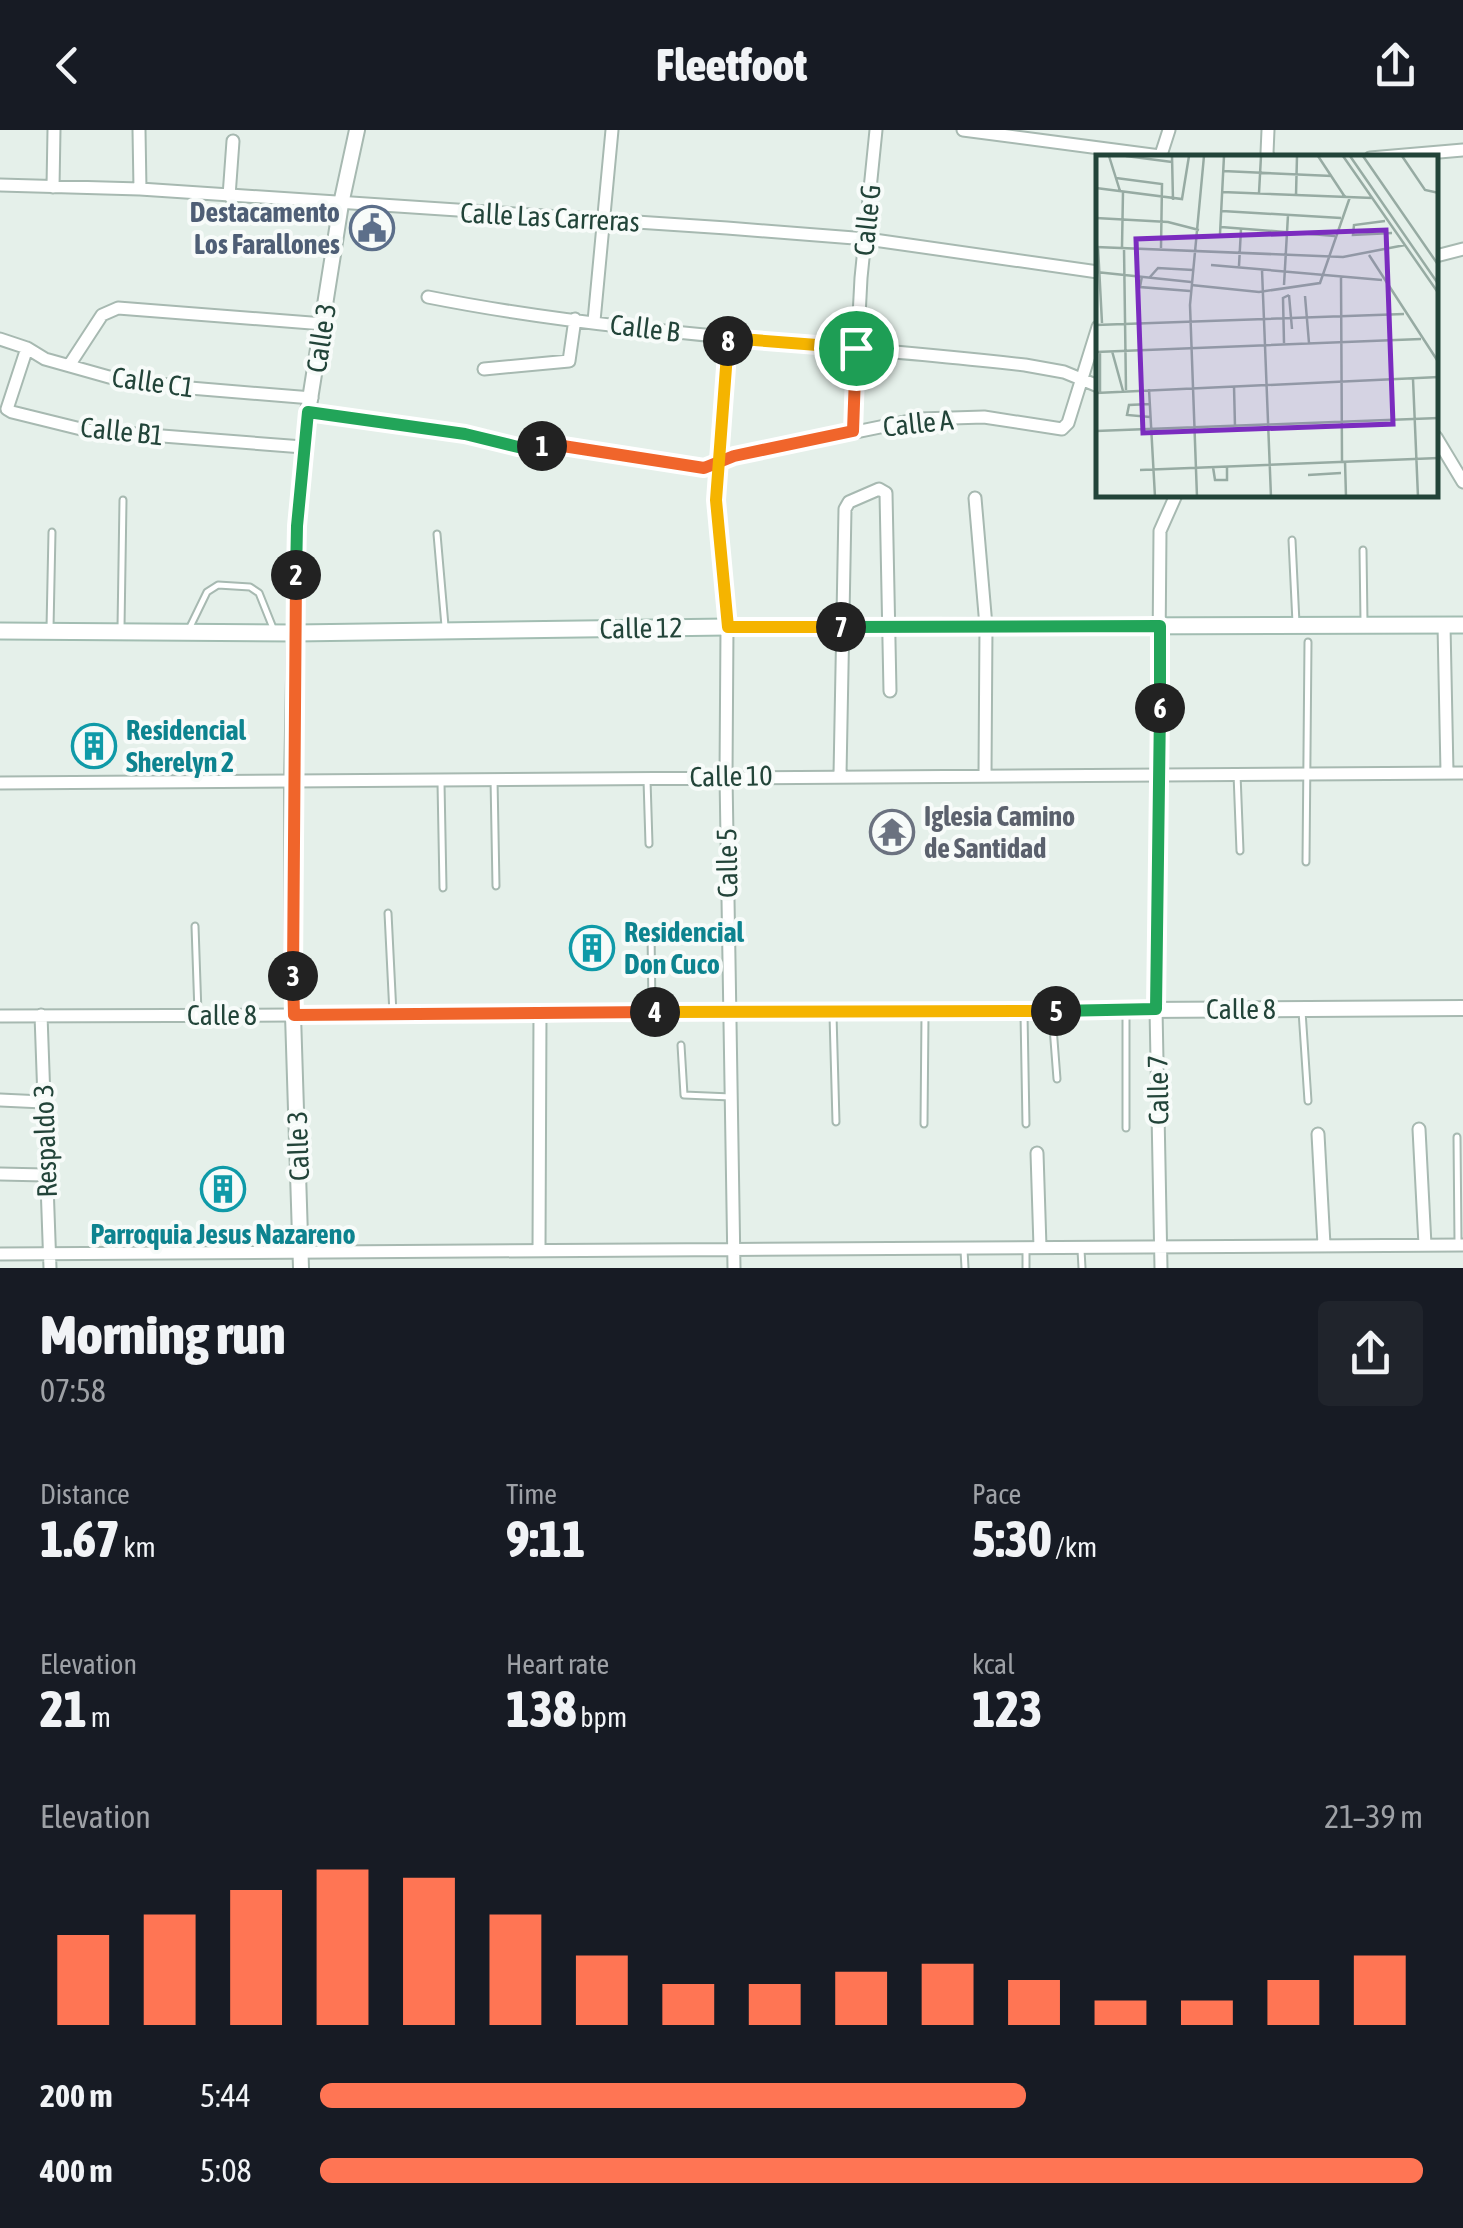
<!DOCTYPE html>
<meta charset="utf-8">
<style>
:root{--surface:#171b24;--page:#20242c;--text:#f1f3f6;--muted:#9ea1a6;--accent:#ff7554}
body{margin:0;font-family:"Asap Condensed",sans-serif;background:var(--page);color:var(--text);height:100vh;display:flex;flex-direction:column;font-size:38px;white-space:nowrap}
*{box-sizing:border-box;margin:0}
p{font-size:32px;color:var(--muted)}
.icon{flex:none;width:55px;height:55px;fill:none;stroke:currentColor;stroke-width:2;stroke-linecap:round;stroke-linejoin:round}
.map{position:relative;height:1138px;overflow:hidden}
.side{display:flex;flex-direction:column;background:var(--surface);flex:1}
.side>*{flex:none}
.pin{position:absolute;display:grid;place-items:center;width:85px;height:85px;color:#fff;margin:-42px;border:5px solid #fff;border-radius:50%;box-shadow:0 2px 10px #0007}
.km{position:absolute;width:50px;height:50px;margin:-25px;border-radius:50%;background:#222;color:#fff;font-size:28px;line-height:50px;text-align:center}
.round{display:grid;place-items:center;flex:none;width:105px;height:105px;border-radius:10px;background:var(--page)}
.overview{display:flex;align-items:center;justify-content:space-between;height:170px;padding:0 40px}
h1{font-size:55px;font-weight:800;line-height:75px}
.metrics{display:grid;grid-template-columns:repeat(3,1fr);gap:15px;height:170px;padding:10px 40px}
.metrics div{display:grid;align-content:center}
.metrics b{font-size:50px;font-weight:800}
.metrics small{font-size:28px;font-weight:400}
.metrics p{font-size:28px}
.chart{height:280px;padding:20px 40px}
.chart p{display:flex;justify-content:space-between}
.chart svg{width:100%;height:180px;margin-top:10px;stroke:var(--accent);stroke-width:6}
ul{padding:0 40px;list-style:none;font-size:32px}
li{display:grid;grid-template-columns:160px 120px 1fr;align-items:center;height:75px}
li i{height:25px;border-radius:12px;background:var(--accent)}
header{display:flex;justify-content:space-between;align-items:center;height:130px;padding:0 40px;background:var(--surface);font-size:45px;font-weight:800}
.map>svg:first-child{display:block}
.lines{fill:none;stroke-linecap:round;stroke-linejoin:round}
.service-casing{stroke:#a7b9b1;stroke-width:9}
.minor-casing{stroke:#a7b9b1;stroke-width:15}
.tertiary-casing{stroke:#a7b9b1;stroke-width:18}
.secondary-casing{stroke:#a2bdb2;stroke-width:19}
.service{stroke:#fff;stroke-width:5}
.minor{stroke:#fff;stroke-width:11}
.tertiary{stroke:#fff;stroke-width:14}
.secondary{stroke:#fff;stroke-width:15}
.split-1-casing{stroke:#fff;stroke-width:20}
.split-2-casing{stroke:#fff;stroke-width:20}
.split-3-casing{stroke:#fff;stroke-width:20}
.split-4-casing{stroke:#fff;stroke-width:20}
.split-5-casing{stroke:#fff;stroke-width:20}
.split-6-casing{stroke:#fff;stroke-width:20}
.split-7-casing{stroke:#fff;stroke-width:20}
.split-8-casing{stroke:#fff;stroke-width:20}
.split-9-casing{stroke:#fff;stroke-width:20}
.split-1{stroke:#f0652b;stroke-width:12}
.split-2{stroke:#22a559;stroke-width:12}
.split-3{stroke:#f0652b;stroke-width:12}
.split-4{stroke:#f0652b;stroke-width:12}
.split-5{stroke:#f5b400;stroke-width:12}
.split-6{stroke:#22a559;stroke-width:12}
.split-7{stroke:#22a559;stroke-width:12}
.split-8{stroke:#f5b400;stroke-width:12}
.split-9{stroke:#f5b400;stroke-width:12}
.labels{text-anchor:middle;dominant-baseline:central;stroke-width:8;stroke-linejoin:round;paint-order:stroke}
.service-label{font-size:28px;font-weight:bold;fill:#4e5e75;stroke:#f7fbf9;text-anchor:end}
.street-label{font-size:28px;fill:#224439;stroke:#f7fbf9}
.culture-label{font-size:28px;font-weight:bold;fill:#0d838f;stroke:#f7fbf9;text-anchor:start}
.worship-label{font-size:28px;font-weight:bold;fill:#5b616d;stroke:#f7fbf9;text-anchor:start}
.inset-road{fill:none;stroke:#97aba3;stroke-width:2.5}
.view{fill:#7b2cbf;fill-opacity:0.15;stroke:#7b2cbf;stroke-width:5}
.inset-edge{fill:none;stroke:#224439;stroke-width:5}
</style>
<header><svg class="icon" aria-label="back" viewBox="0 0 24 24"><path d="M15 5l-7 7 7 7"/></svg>Fleetfoot<svg class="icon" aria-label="share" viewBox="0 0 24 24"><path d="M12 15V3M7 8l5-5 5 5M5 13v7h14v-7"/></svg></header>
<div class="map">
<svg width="1463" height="1138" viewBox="0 0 1463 1138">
<rect width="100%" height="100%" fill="#e5f0ea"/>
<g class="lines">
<defs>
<path id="service" d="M437 404 445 496
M1292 410 1296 493
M1363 420 1364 492
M50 498 52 402
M121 498 123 370
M189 499 207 462 218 455 250 457 259 463 273 498
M1237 644 1240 721
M494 649 496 756
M647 650 649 714
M441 653 443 758
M1306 732 1308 512
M388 783 393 884
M195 796 198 883
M651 802 652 879
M1302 881 1308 971
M1126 883V998
M1024 884 1026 994
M1052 884 1057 949
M833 885 836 992
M681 915 684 965 731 967
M924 994 925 885
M1457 1007 1458 1112
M1026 1118V1138
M964 1120 965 1138
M1081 1120 1082 1138"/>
<path id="minor" d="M139 0 140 59
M963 0 1160 26
M1268 0 1267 23 1269 28
M1160 28 1169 0
M1370 28 1463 20
M0 55 140 59 727 98 867 109 1098 142
M53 57 54 0
M229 66 233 11
M1436 126 1463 119
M428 167C624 206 826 212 1025 235L1064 242 1098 256
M594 191 612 0
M728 208 716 369 727 497 726 646 734 1138
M0 209 27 218 45 229 109 247 190 258 312 268
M27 218 7 279 12 282 85 300 303 317
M70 234 102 185 118 178 324 194
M484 239 569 231 575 189
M308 282 485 307 517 317 563 316 701 337 720 334 734 327 919 289 984 287 1062 299 1068 293 1098 197
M853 301 861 148 876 0
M1436 307 1463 352
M975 368 986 496 985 645
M1444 495 1447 642
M840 645 845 379 849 372 879 359 886 363 890 561
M0 653 1463 643
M41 885 50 1138
M0 886 293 885
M0 970 43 972
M1419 999 1425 1115
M1318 1004 1324 1115
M1037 1023 1040 1117
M0 1044 45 1045
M539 1121 540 883
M0 1124C488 1124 975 1115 1463 1115
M1161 1138 1156 879 1160 401 1176 365"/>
<path id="tertiary" d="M293 885 1463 878
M301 1138 293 885 292 652 297 396 308 282 341 74 357 0"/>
<path id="secondary" d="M0 501 295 503 727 497 1463 495"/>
</defs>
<use href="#service" class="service-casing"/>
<use href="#minor" class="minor-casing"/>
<use href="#tertiary" class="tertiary-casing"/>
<use href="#secondary" class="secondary-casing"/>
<use href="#service" class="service"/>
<use href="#minor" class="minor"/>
<use href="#tertiary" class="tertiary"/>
<use href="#secondary" class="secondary"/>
</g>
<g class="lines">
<defs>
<path id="split-1" d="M542 316H563L704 338 734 326 853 301 856 218"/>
<path id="split-2" d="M296 445 297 396 308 282 465 304 518 317 542 316"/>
<path id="split-3" d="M293 846 296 445"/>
<path id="split-4" d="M293 846 294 885 655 882"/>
<path id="split-5" d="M655 882 1056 881"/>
<path id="split-6" d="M1056 881 1156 879 1160 578"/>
<path id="split-7" d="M841 497 1160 496V578"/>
<path id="split-8" d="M728 211 716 370 728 497H841"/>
<path id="split-9" d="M728 211V208L856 218"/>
</defs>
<use href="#split-1" class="split-1-casing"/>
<use href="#split-2" class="split-2-casing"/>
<use href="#split-3" class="split-3-casing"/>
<use href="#split-4" class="split-4-casing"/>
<use href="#split-5" class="split-5-casing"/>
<use href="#split-6" class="split-6-casing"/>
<use href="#split-7" class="split-7-casing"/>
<use href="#split-8" class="split-8-casing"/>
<use href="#split-9" class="split-9-casing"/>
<use href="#split-1" class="split-1"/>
<use href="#split-2" class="split-2"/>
<use href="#split-3" class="split-3"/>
<use href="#split-4" class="split-4"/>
<use href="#split-5" class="split-5"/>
<use href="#split-6" class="split-6"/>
<use href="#split-7" class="split-7"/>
<use href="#split-8" class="split-8"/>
<use href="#split-9" class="split-9"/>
</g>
<defs>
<symbol id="civic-ring" viewBox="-11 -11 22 22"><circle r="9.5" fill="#f7fbf9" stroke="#5c6f8a" stroke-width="1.5"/><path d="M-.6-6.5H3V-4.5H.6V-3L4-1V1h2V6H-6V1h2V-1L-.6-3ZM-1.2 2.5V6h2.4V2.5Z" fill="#5c6f8a"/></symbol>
<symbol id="building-ring" viewBox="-11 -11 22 22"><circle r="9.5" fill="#f7fbf9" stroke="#0f9aa8" stroke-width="1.5"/><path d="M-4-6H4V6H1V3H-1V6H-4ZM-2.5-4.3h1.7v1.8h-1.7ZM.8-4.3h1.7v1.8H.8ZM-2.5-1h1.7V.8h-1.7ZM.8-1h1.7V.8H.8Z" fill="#0f9aa8"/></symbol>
<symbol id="temple-ring" viewBox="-11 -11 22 22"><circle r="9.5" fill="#f7fbf9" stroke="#6b7280" stroke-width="1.5"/><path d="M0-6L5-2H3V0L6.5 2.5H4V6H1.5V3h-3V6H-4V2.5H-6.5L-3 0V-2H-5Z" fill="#6b7280"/></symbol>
</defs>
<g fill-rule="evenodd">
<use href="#civic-ring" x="347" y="73" width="50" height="50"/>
<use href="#building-ring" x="69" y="591" width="50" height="50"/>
<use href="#temple-ring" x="867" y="677" width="50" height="50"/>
<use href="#building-ring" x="567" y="793" width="50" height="50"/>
<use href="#building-ring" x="198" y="1034" width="50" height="50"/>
</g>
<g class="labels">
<g class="service-label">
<text x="340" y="82">Destacamento<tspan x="340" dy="32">Los Farallones</tspan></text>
</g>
<g class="street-label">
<text transform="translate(550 87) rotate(3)">Calle Las Carreras</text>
<text transform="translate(867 90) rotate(-84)">Calle G</text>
<text transform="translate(645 198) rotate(7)">Calle B</text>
<text transform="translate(321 208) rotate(-81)">Calle 3</text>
<text transform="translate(153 252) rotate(8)">Calle C1</text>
<text transform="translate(918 293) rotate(-6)">Calle A</text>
<text transform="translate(122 301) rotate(6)">Calle B1</text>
<text transform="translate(641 498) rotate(-1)">Calle 12</text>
<text transform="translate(731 646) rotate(-1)">Calle 10</text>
<text transform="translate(727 733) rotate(-91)">Calle 5</text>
<text x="1241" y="879">Calle 8</text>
<text x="222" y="885">Calle 8</text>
<text transform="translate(1158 960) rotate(-91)">Calle 7</text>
<text transform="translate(45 1011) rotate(-92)">Respaldo 3</text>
<text transform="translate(298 1016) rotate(-92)">Calle 3</text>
</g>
<g class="culture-label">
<text x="126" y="600">Residencial<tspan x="126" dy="32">Sherelyn 2</tspan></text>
<text x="624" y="802">Residencial<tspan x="624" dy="32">Don Cuco</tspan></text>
<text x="223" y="1104" text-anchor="middle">Parroquia Jesus Nazareno</text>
</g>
<g class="worship-label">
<text x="924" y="686">Iglesia Camino<tspan x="924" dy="32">de Santidad</tspan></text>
</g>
</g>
<g transform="translate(1096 25)">
<rect width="342" height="342" fill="#e5f0ea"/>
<path class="inset-road" d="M13 1 24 36M30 1 76 7M76 1 77 45M222 1 249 42M247 1 343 139M254 1 343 130M267 1 343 111M306 1 329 35 343 38M127 16 236 21M20 23 66 29 65 93M0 33 86 44 93 1M126 37 277 43M163 38 165 1M200 40 201 1M126 56 245 63M0 63 72 67 103 75M289 66 258 70 257 80 296 78M125 72 239 81M124 79 128 1M0 92 247 102 309 90M2 92 6 168M26 92 27 37M28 93 30 235M273 100 343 208M115 110 286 125M143 111 145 74M166 115 175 342M0 117 95 127M46 121 44 132 94 136M54 122 62 113 97 115M245 122 246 306M95 130 163 137 224 128 254 42M188 130 192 60M193 140 196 174M209 141 213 188M0 170 308 159M188 188 187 143 193 140M16 196 27 236M0 197 325 184M4 197V237M317 224 322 342M138 231 139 272M53 234 59 342M0 238 343 222M54 249 33 250 31 260 54 262M0 276 343 263M249 306 250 342M117 312 119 325H131V311M44 315 343 303M212 320 245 318M101 342 94 150 108 1"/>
<path class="view" d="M290 75 297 269 47 278 40 84Z"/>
<rect width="342" height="342" class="inset-edge"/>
</g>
</svg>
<div class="pin" style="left:856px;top:218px;background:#1e9e55"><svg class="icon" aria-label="arrive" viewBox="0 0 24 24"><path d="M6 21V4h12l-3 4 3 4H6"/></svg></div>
<b class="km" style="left:542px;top:316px">1</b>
<b class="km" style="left:296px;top:445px">2</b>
<b class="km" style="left:293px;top:846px">3</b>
<b class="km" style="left:655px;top:882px">4</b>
<b class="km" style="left:1056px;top:881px">5</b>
<b class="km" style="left:1160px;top:578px">6</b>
<b class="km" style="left:841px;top:497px">7</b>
<b class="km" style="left:728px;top:211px">8</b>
</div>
<section class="side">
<div class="overview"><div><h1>Morning run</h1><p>07:58</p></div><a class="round"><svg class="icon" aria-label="share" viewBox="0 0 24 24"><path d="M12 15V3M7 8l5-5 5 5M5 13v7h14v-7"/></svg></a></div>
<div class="metrics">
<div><p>Distance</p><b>1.67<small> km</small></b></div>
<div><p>Time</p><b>9:11</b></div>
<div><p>Pace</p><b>5:30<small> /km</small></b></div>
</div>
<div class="metrics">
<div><p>Elevation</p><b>21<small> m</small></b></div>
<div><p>Heart rate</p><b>138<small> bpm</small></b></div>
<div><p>kcal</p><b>123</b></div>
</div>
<div class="chart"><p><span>Elevation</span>21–39 m</p>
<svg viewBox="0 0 160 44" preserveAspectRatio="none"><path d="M5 44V22M15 44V17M25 44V11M35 44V6M45 44V8M55 44V17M65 44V27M75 44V34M85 44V34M95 44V31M105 44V29M115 44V33M125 44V38M135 44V38M145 44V33M155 44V27"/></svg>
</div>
<ul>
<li><b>200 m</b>5:44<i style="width:64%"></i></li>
<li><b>400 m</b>5:08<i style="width:100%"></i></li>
</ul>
</section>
